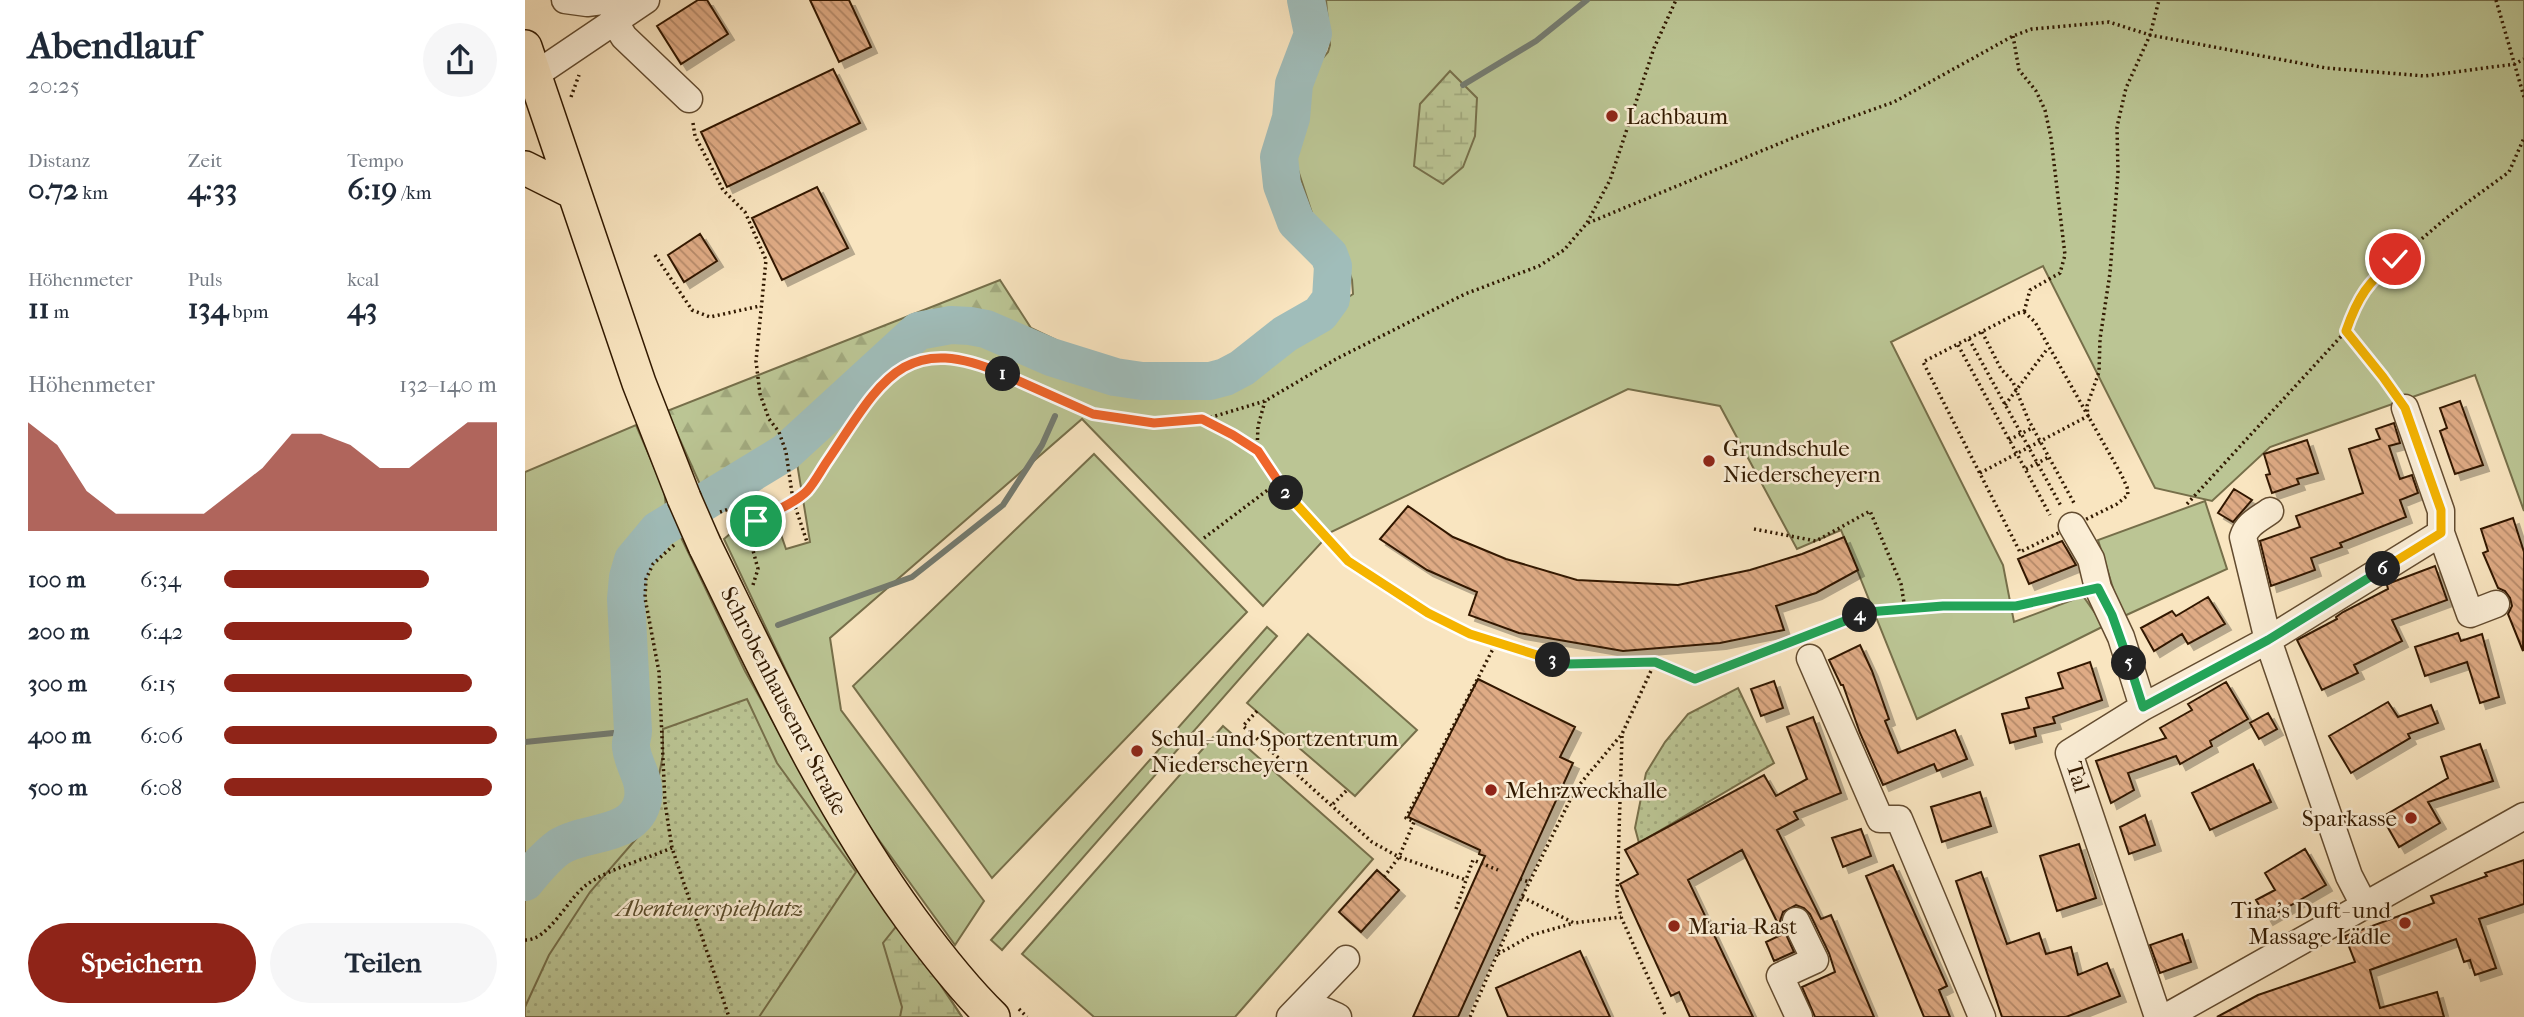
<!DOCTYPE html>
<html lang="de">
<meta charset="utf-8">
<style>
:root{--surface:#fff;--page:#f6f6f7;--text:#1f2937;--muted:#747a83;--accent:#8f2418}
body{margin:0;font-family:"IM FELL French Canon",serif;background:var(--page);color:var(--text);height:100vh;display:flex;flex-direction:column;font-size:26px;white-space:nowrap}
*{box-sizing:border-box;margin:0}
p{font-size:23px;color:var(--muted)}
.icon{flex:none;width:38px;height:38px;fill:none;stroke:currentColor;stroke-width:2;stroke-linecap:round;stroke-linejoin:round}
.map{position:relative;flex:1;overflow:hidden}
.drawer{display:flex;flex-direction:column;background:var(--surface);width:525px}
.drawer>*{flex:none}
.pin{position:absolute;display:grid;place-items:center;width:60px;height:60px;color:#fff;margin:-30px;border:4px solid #fff;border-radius:50%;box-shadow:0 2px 7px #0007}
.km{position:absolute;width:35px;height:35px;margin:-18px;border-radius:50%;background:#222;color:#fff;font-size:19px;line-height:35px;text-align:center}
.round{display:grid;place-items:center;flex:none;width:74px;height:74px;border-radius:37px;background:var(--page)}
.overview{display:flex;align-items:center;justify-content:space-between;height:119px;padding:0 28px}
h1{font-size:38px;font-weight:700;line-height:52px}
.figures{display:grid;grid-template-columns:repeat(3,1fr);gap:10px;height:119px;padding:7px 28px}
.figures div{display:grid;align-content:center}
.figures b{font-size:30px;font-weight:700}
.figures small{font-size:19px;font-weight:400}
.figures p{font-size:19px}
.chart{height:196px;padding:14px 28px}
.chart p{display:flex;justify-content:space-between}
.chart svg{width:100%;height:126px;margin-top:7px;fill:var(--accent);opacity:.7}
.primary-button{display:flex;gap:14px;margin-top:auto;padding:14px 28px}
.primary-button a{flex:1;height:80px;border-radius:42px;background:var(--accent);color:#fff;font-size:28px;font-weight:700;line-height:80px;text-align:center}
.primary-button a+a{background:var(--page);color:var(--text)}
ul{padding:0 28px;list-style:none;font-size:23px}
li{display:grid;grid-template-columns:112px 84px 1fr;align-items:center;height:52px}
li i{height:18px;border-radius:9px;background:var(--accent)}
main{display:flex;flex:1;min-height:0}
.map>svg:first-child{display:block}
.green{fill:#bbc594;stroke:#766f4a;stroke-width:2}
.forest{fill:url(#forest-firs);stroke:#766f4a;stroke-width:2}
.wetland{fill:url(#wetland-marsh);stroke:#766f4a;stroke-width:2}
.park{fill:url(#park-dots);stroke:#766f4a;stroke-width:2}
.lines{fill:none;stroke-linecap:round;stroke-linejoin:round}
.stream{stroke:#747b70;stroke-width:6}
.river{stroke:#a0bdba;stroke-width:38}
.building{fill:url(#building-back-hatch);stroke:#311900;stroke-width:2;filter:url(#shadow)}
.minor-casing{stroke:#634c30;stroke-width:29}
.major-casing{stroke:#311900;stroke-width:36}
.path{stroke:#311900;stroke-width:3.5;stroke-dasharray:2 3.5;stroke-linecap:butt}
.minor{stroke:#fbeed6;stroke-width:26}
.major{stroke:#f9e5c0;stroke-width:33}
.major-bridge-casing{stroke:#311900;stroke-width:36;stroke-linecap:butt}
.major-bridge{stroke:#f9e5c0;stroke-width:33}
.split-1-casing{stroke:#fff;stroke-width:14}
.split-2-casing{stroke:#fff;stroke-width:14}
.split-3-casing{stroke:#fff;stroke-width:14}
.split-4-casing{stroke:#fff;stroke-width:14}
.split-5-casing{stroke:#fff;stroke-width:14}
.split-6-casing{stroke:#fff;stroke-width:14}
.split-7-casing{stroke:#fff;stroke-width:14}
.split-1{stroke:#f0652b;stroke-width:9}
.split-2{stroke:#f0652b;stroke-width:9}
.split-3{stroke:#f5b400;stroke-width:9}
.split-4{stroke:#22a559;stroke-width:9}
.split-5{stroke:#22a559;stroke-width:9}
.split-6{stroke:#22a559;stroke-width:9}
.split-7{stroke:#f5b400;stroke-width:9}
.poi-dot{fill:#8f2418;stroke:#fbeed6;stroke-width:2.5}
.labels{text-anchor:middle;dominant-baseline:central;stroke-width:5;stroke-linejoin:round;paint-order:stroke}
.poi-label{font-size:23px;fill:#311900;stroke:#fbeed6;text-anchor:start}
.street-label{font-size:23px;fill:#311900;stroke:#fbeed6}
.park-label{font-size:23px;font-style:italic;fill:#5a4d2c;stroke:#fbeed6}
</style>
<main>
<section class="drawer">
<div class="overview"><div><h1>Abendlauf</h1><p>20:25</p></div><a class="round"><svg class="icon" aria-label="share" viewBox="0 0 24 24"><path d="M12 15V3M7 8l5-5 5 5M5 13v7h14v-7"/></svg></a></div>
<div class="figures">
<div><p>Distanz</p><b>0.72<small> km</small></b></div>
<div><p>Zeit</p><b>4:33</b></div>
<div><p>Tempo</p><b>6:19<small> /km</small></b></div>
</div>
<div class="figures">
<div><p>Höhenmeter</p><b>11<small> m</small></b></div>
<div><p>Puls</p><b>134<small> bpm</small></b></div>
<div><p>kcal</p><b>43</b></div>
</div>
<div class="chart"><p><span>Höhenmeter</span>132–140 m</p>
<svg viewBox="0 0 160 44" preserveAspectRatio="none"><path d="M0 44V6L10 14L20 30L30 38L40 38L50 38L60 38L70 30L80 22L90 10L100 10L110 14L120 22L130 22L140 14L150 6L160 6V44z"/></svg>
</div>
<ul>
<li><b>100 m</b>6:34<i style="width:75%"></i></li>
<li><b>200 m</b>6:42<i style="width:69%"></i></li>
<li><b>300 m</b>6:15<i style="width:91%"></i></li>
<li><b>400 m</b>6:06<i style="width:100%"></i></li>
<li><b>500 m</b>6:08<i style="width:98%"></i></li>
</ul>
<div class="primary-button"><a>Speichern</a><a>Teilen</a></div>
</section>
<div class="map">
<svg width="1999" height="1017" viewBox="0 0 1999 1017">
<defs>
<pattern id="forest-firs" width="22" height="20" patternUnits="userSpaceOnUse" patternTransform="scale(1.75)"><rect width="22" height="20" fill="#bbc594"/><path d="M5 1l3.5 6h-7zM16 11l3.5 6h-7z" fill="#a1a97e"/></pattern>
<pattern id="wetland-marsh" width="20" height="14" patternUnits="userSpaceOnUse" patternTransform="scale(1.75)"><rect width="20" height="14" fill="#bbc594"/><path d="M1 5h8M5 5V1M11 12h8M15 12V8" fill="none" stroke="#a1a97e"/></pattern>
<pattern id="park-dots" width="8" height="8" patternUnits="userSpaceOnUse" patternTransform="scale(1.75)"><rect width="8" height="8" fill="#bbc594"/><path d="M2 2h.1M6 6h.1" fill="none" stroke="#a1a97e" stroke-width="1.8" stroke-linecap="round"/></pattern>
<pattern id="building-back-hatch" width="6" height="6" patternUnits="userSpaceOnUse" patternTransform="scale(1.75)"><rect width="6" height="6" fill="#dfab85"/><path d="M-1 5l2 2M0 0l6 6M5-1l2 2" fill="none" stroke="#b58a6a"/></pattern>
<filter id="shadow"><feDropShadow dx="6" dy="6" stdDeviation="0" flood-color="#0004"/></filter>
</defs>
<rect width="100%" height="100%" fill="#f9e5c0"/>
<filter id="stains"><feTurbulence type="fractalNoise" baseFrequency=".00286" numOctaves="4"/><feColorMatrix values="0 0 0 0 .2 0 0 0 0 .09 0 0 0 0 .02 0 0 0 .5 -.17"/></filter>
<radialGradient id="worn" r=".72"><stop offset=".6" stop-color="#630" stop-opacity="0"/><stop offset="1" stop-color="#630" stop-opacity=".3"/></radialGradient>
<path class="green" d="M801 0H1999V511L1950 375 1745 447 1687 501 1630 488 1518 266 1366 342 1478 565 1489 622 1558 596 1579 626 1392 719 1316 530 1272 549 1195 406 1103 389 806 532 738 606 557 419 305 638 316 710 459 901 430 945 338 818 292 736 199 539 219 522 252 523 261 549 285 542 270 451 389 339C400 334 413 329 425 329 475 326 529 370 577 382 615 393 655 398 695 392L684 368H717L741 351 790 329 799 322 807 308 828 294 827 280 824 271 787 213 772 167 771 154 784 116 783 82 786 72 803 52 805 45Z
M111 425 139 490 141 506 220 671 271 763 437 1017H0V472Z
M569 454 722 612 467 878 328 686Z
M1680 501 1702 569 1597 617 1573 540Z
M742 627 752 636 477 950 466 940Z
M783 634 892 730 830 796 722 703Z
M698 726 848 859 710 1017H569L497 954Z"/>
<path class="forest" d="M475 280 506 328 546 347 541 350C476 326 418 295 358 351 336 371 317 396 293 414 257 442 216 465 177 489L142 411Z"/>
<path class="wetland" d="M925 71 952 98 950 136 938 167 918 184 889 166 895 104Z
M374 923 437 1017H375L377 1007 358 943Z"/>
<path class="park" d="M1213 688 1249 763 1114 843 1110 828 1121 773 1140 742 1163 714Z
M222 699 252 763 331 872 234 1017H0V1007L24 955 65 892 124 824 138 755V729Z"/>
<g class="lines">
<path class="stream" d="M938 85 1011 41 1062 0
M253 625 387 577 478 505 517 445 530 416
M0 742 108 731"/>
<path class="river" d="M0 882C10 870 21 856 34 847 60 830 111 838 118 799 121 778 108 766 106 747 105 742 108 737 108 731L101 599 103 577 108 560 133 530 261 452 393 331 426 325 445 326 461 329 526 357 590 377 617 381H685L700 377 717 368 760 334 795 314 806 299 808 266 804 255 771 222 757 185 754 157 766 118 769 84 788 34 781 0"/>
</g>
<path class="building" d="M173 0H182L203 34 156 64 132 26Z
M285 0H324L346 47 314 62Z
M308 69 335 123 202 187 176 132Z
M292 187 323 248 257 280 227 218Z
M175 234 192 261 159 282 143 255Z
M1935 401 1958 465 1930 474 1915 431 1922 428 1915 408Z
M1869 423 1875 443 1864 446 1875 479 1887 475 1893 493 1875 500 1881 517 1815 543 1817 547 1786 558 1790 570 1746 586 1735 541 1775 527 1771 516 1838 493 1824 449 1855 439 1851 429Z
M1782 440 1793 473 1772 479 1774 484 1747 493 1741 475 1745 474 1739 454Z
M1709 489 1727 500 1708 522 1693 513Z
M883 506 928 537 981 559 1052 580 1153 585 1225 570 1277 554 1319 537 1333 570 1291 593 1251 606 1259 630 1195 643 1098 651 994 633 944 615 952 592 902 570 855 539Z
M1988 518 1999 552 1998 651 1983 614 1987 606 1985 598 1980 591 1973 588 1958 553 1963 551 1956 529Z
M1537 541 1551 565 1504 584 1493 559Z
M1910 566 1922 600 1867 620 1877 641 1829 665 1833 673 1797 690 1772 640 1812 619 1811 617 1818 612 1863 589 1862 585 1865 583Z
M1683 597 1700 624 1663 644 1657 634 1629 651 1616 628 1647 611 1651 616Z
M1933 633 1936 641 1957 634 1974 697 1955 703 1942 662 1900 676 1890 647Z
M1335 645 1347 671 1364 719 1360 721 1373 753 1430 730 1442 759 1412 771 1409 764 1358 785 1335 733 1318 685H1316L1304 660Z
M1565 662 1577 700 1528 717 1530 723 1509 728 1511 736 1485 743 1477 714 1504 708 1501 698 1538 688 1533 673Z
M953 679 1050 727 1035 757 1048 763 933 1017H888L960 856 954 854 955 850 883 817Z
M1249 681 1258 708 1236 716 1226 689Z
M1701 682 1723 719 1685 741 1687 746 1655 764 1651 756 1603 773 1609 790 1586 803 1571 761 1641 738 1635 728 1667 710 1663 704Z
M1863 702 1873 717 1906 705 1913 723 1883 734 1885 738 1826 773 1804 736Z
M1743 713 1752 729 1734 739 1725 723Z
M1288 717 1316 793 1269 812 1273 819 1252 830 1296 919 1306 915 1349 1017H1290L1277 987 1310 972 1304 953 1285 914 1279 908 1271 905 1258 912 1255 921 1269 952 1249 961 1241 942 1258 934 1217 850 1163 880 1228 1017H1165L1154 992 1146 996 1095 884 1113 874 1100 850 1239 775 1251 796 1282 779 1262 727Z
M1955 744 1968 781 1903 802 1915 823 1874 847 1857 817 1923 778 1916 757Z
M1728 764 1746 802 1685 830 1667 793Z
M1455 792 1466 826 1417 842 1406 807Z
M1620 815 1630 845 1604 854 1595 827Z
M1336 829 1346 856 1318 867 1307 838Z
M1554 844 1571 898 1532 911 1515 856Z
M1780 849 1801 885 1742 919 1731 900 1750 890 1740 873Z
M1999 860V904L1954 919 1971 968 1950 975 1945 960 1939 962 1931 939 1845 970 1855 1008 1912 992 1919 1017H1692L1733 995 1830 962 1820 936 1909 903 1906 896 1962 876 1960 873Z
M1368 865 1422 986 1414 990 1425 1017H1399L1341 876Z
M852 870 874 890 836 932 814 912Z
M1456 872 1482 944 1514 933 1521 954 1546 947 1553 975 1582 963 1595 996 1541 1017H1477L1431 881Z
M1657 934 1666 962 1635 973 1625 945Z
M1055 951 1085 1017H983L971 988Z"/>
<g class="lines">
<defs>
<path id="minor" d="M40 0 62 3 85 0
M89 21 99 37 164 99
M10 75 121 0
M1880 408 1916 511V533L1945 614 1971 604
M1547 526 1566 559 1573 588 1596 637 1618 707
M1285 658 1355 819H1374L1457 1017
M1839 905 1824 876 1743 640 1916 533
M1271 921 1290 960 1255 976 1274 1017
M767 1015C786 1003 794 1008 813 1017
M765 1017 821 959
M1633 1017 1544 753 1618 707 1743 640 1718 537C1722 524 1734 519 1745 511
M1641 1017 1999 816"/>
<path id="major" d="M0 47 114 383 159 498
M0 168 48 192
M180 546C243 674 302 804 386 919 411 953 438 988 468 1017"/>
</defs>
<use href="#minor" class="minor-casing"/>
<use href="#major" class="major-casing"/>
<path class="path" d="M1971 0 1999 97
M1488 36 1494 70 1511 91 1520 110 1526 138 1540 255 1535 273 1505 290 1499 312
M46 97 54 75
M168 123 170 136 198 190 220 212 241 260 231 361 235 394 244 419 254 432 261 452 268 500 282 542
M1063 223 1270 137 1369 102 1488 36 1507 29 1584 22 1625 35 1801 68 1900 76 1990 64 1999 59
M130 255 167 310 185 317 235 306
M1499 312 1510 322 1596 474 1602 487 1603 495 1592 504 1495 552 1398 362 1493 313Z
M1821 331 1867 390
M1457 332 1476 369 1488 382 1503 419 1549 503
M1444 339 1536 506
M1433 345 1525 515
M1480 405 1523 348
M678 420 732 451 752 483 823 561 903 613 945 634 1043 664 1130 662 1170 679 1268 641
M1484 440 1507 428
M732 451 733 426 740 401
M1501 469 1524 457
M1455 473 1563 416 1562 406 1574 372 1575 339 1585 273 1593 172 1592 127 1601 88 1625 35 1634 0
M1662 504 1821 331 1829 308 1844 283 1925 215 1984 172 1999 138
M195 512 219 504 257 507 281 492 358 382 390 361 423 357 458 365 568 414 629 423 677 420 740 401 813 358 940 294 1014 266 1039 250 1062 223 1085 180 1129 48 1151 0
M1229 529 1291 541 1345 511 1376 584 1380 609
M679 538 752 483
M149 545 128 564 121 579 120 598 134 672 140 803 147 848 204 1017
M228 585 233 569 226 543 231 521 255 508
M1288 633 1343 612 1418 606H1491L1551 593
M732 711 718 726 847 842 874 857 941 880
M1097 736 1092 897 1096 917 1141 1017
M808 804 823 789
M859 877 874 857 889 822 881 818 971 643
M995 879 1004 882
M997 897 1049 923 1096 917
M931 909 948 860 973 870
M0 940C23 941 43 899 60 886 80 870 123 858 147 848
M973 954 1007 935 1049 923
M494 1009 502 1017
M945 1017 997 897 1050 790 1097 734 1130 662"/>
<use href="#minor" class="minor"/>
<use href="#major" class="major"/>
<defs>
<path id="major-bridge" d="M159 498 180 546"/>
</defs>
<use href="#major-bridge" class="major-bridge-casing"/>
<use href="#major-bridge" class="major-bridge"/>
</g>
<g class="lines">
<defs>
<path id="split-1" d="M231 521C247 512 269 504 282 491 290 482 296 470 303 460 354 385 377 329 478 374"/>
<path id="split-2" d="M478 374 568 414 629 423 677 419 708 435 733 451 761 493"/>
<path id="split-3" d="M761 493 823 561 903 613 945 634 1028 660"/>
<path id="split-4" d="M1028 660 1043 664 1130 662 1170 679 1335 615"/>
<path id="split-5" d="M1335 615 1343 612 1418 606H1491L1573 588 1587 615 1604 663"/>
<path id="split-6" d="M1604 663 1618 707 1743 640 1858 569"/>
<path id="split-7" d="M1858 569 1916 533V510L1880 408 1858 377 1821 331C1833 296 1843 283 1870 259"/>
</defs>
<use href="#split-1" class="split-1-casing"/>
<use href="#split-2" class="split-2-casing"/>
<use href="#split-3" class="split-3-casing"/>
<use href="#split-4" class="split-4-casing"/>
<use href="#split-5" class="split-5-casing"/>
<use href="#split-6" class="split-6-casing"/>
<use href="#split-7" class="split-7-casing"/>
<use href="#split-1" class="split-1"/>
<use href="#split-2" class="split-2"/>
<use href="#split-3" class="split-3"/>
<use href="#split-4" class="split-4"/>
<use href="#split-5" class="split-5"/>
<use href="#split-6" class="split-6"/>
<use href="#split-7" class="split-7"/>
</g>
<g class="poi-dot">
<circle cx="1087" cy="116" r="7"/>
<circle cx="1184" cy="461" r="7"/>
<circle cx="612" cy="751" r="7"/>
<circle cx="966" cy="790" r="7"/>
<circle cx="1886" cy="818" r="7"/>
<circle cx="1880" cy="923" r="7"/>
<circle cx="1149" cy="926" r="7"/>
</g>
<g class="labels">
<g class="poi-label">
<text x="1101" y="116">Lachbaum</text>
<text x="1198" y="448">Grundschule<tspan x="1198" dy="26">Niederscheyern</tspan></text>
<text x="626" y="738">Schul- und Sportzentrum<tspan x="626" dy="26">Niederscheyern</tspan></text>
<text x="980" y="790">Mehrzweckhalle</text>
<text x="1872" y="818" text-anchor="end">Sparkasse</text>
<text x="1866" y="910" text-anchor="end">Tina's Duft- und<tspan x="1866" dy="26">Massage Lädle</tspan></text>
<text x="1163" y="926">Maria-Rast</text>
</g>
<g class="street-label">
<text transform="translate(259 701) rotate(63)">Schrobenhausener Straße</text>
<text transform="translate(1553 777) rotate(73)">Tal</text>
</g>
<g class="park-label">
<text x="185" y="908">Abenteuerspielplatz</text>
</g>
</g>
<rect width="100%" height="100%" filter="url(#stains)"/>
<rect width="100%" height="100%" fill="url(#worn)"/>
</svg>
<div class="pin" style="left:231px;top:521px;background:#1e9e55"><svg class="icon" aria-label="arrive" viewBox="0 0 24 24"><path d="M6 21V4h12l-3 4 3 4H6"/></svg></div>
<div class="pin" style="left:1870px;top:259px;background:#d93025"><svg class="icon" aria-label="check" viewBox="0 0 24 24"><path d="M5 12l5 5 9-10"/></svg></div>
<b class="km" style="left:478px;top:374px">1</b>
<b class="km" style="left:761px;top:493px">2</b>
<b class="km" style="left:1028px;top:660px">3</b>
<b class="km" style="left:1335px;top:615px">4</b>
<b class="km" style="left:1604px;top:663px">5</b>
<b class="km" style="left:1858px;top:569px">6</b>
</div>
</main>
